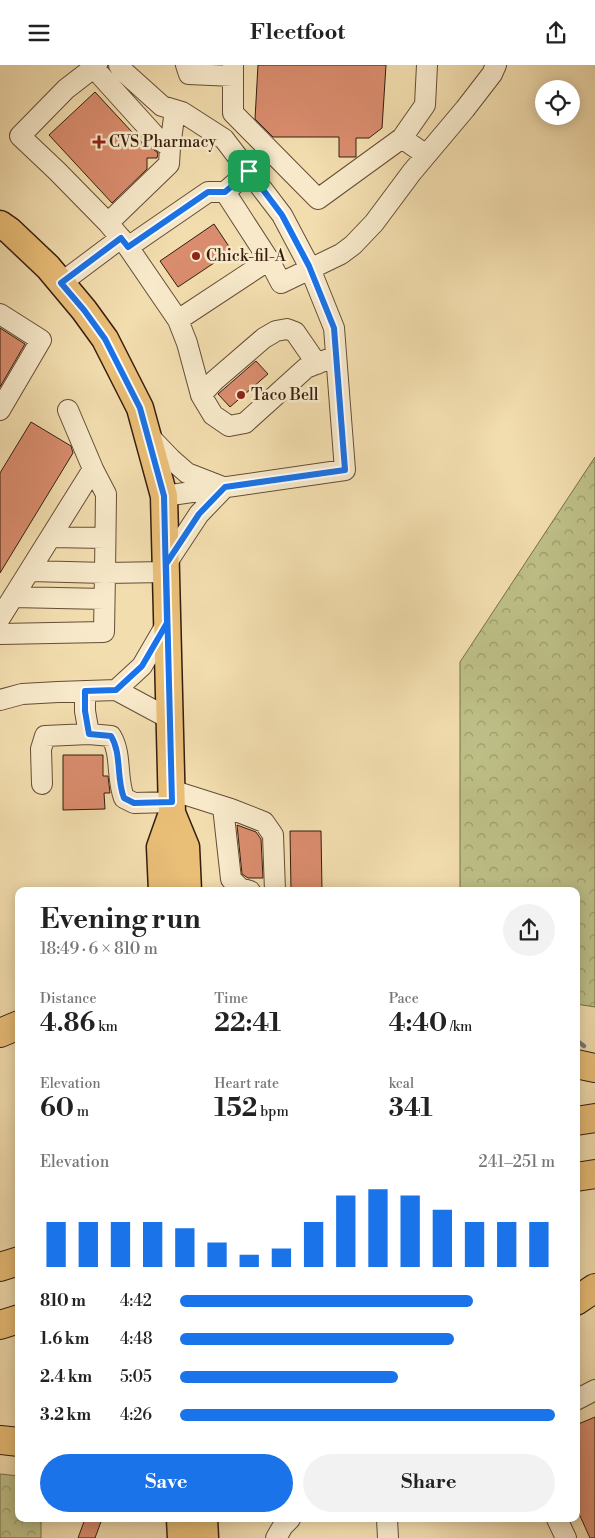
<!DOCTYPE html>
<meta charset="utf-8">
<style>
:root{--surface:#fff;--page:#f2f2f2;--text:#222;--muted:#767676;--accent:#1a73e8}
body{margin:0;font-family:"Libre Bodoni",serif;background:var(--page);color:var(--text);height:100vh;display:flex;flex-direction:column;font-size:19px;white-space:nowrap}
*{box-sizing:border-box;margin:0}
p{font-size:16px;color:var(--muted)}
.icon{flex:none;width:28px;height:28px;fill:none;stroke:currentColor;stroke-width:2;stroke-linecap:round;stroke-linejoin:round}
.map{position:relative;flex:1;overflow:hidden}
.drawer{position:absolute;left:15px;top:822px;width:565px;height:635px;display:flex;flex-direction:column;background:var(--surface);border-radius:10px;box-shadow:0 2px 12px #0003}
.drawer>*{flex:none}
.tools{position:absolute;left:535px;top:15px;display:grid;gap:10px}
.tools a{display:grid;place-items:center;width:45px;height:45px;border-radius:50%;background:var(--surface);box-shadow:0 2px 12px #0003;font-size:25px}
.pin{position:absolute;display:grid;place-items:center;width:42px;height:42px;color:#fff;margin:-21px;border-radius:10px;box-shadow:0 2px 8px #0006}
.round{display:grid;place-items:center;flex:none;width:52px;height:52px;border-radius:26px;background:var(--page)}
.head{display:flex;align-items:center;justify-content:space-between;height:85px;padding:0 25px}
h1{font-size:28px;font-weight:800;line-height:38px}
.metrics{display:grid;grid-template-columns:repeat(3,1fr);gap:8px;height:85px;padding:5px 25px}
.metrics div{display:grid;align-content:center}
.metrics b{font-size:25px;font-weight:800}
.metrics small{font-size:14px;font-weight:400}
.metrics p{font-size:14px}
.chart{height:140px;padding:10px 25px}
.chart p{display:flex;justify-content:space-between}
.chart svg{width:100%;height:90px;margin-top:5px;stroke:var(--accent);stroke-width:6}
.cta{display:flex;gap:10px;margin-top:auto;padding:10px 25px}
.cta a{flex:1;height:58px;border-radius:30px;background:var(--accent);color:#fff;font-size:20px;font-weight:800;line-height:58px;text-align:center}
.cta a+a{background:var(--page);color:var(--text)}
ul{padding:0 25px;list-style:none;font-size:16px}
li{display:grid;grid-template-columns:80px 60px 1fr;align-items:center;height:38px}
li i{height:12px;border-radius:6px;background:var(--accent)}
header{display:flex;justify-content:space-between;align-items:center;height:65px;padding:0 25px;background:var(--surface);font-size:22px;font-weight:800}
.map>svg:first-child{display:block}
.forest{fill:url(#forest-crowns);stroke:#7a6e4c}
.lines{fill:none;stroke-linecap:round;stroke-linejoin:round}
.stream{stroke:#757b73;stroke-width:4.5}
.building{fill:#da8d6e;stroke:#361d0f}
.minor-casing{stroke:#654d37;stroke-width:22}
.major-casing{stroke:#361d0f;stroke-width:29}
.highway-casing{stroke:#361d0f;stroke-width:30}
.minor{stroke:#f7e9ca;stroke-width:20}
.major{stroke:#e9be77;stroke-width:26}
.highway{stroke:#e9be77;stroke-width:28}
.route-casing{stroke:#fff;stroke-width:10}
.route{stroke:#1a73e8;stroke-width:6}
.poi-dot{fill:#8f2418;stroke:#f7e9ca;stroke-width:2}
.labels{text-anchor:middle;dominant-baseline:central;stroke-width:5;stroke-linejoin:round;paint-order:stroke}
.poi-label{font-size:16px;fill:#361d0f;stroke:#f7e9ca;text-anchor:start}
</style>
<header><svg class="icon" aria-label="menu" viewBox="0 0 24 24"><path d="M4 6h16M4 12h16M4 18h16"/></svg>Fleetfoot<svg class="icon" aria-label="share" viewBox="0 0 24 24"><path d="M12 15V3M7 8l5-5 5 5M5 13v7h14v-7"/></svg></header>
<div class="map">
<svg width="595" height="1473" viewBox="0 0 595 1473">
<defs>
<pattern id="forest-crowns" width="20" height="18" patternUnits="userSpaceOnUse" patternTransform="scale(1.25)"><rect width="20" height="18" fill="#bec088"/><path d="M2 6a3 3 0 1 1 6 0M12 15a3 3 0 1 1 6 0" fill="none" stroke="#9b9b6e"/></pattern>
</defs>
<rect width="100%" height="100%" fill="#f2ddae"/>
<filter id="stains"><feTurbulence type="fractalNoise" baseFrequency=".004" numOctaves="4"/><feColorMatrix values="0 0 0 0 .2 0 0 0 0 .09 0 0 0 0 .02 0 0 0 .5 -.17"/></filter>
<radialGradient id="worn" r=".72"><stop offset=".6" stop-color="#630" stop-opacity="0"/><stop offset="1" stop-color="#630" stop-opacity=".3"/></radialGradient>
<path class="forest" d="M595 392V942L576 939V826H460V597Z
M0 1409 19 1411V1454H41V1473H0Z"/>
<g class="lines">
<path class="stream" d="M576 975 584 981"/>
</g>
<path class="building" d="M258 0H386L382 63 369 73H356V92H339V72H273L255 54Z
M95 27 145 81H149L158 88 157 93H147V104L112 138 49 70Z
M214 159 232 186 178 222 160 196Z
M0 263 25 279 0 322Z
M256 296 268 309 230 342 218 329Z
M31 357 71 381 73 388 0 508V408Z
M63 690H103V711H108L110 728H104L105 744 63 745Z
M237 760 256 767 261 774 263 813H248L242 809Z
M290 766H321L322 826H291Z
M595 1352V1473H590L576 1442V1360Z
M85 1454H102L95 1473H78Z"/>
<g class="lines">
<defs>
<path id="minor" d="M97 0 66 24 20 71 57 106 108 158 128 182 178 255 187 278 201 330 213 350 229 361 245 358 306 303 336 291
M119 0 122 5 162 41 182 47 224 74 282 150 309 201 334 263 345 405 164 431
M186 0 189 9 233 11
M233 0V48L318 134 402 73
M93 2 158 74 170 82 169 99 108 158
M170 82 175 45
M426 90 402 73 425 40 427 0
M128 182 208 127H225L249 106
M269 195 281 218 341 189 353 180 374 158 412 107 465 44 492 9 496 0
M61 218 121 173
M0 249 41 275 0 345
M178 255 269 195 225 127
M201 330 214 316 264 273 276 266 287 264 295 267 317 299
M148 370 171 394 187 408 223 422
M51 472 105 473
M166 499 199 449 225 422
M30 506 105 508 106 429 93 404
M13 532 104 534
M0 553 93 404 68 345
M0 569 104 567 105 508 166 507
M116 625 142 601 167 558
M85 626V646L89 669 111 671C122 689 116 712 124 733L134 738 172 737
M0 635 22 629 58 627 116 625 170 654
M42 719 41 684 45 671 89 669
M171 725 231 744 264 757 273 770 275 826
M223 742 231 814 240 823 250 826
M576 1335 595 1325
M387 1454 388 1473
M557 1454 566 1473
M276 1473 283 1461 290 1454"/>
<path id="major" d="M0 159 10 166 48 202 84 245 105 274 140 343 164 431 172 748 160 782 162 826
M172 748 186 782 188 826
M180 1454 181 1473
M204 1454 205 1473"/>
<path id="highway" d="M0 968 19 960
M576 999 595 1003
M576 1056 595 1053
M576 1112 595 1109
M0 1202 19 1196
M576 1236 595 1223
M0 1260 19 1254
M0 1375 19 1377"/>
</defs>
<use href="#minor" class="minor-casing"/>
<use href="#major" class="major-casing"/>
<use href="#highway" class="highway-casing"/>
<use href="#minor" class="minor"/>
<use href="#major" class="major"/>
<use href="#highway" class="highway"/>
</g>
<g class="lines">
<defs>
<path id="route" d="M249 106 225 127H208L128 182 121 173 61 218 84 245 105 274 140 343 164 431 167 558 142 601 116 625 85 626V646L89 669 111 671C122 689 116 713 124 733L134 738 172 737 166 499 199 449 225 422 345 405 334 263 309 201 282 150 249 106"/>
</defs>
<use href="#route" class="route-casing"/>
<use href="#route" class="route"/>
</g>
<g class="poi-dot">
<path d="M96.5 69.5h5v5h5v5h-5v5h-5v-5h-5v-5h5z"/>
<circle cx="196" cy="191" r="5"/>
<circle cx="241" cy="330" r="5"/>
</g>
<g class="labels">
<g class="poi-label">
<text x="109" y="77">CVS Pharmacy</text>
<text x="206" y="191">Chick-fil-A</text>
<text x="251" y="330">Taco Bell</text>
</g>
</g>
<rect width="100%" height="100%" filter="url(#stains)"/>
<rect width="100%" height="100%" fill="url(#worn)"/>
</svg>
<div class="tools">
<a><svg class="icon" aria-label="locate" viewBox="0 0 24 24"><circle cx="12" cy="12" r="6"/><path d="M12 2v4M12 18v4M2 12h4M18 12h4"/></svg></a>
</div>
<div class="pin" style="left:249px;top:106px;background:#1e9e55"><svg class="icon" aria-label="arrive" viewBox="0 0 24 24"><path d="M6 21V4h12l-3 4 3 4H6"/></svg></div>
<section class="drawer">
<div class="head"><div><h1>Evening run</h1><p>18:49 · 6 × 810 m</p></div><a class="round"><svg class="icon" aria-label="share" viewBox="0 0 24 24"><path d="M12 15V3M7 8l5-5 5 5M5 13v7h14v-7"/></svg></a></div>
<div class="metrics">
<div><p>Distance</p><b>4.86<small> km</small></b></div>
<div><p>Time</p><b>22:41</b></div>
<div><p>Pace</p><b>4:40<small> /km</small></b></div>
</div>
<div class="metrics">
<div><p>Elevation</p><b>60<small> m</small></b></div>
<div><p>Heart rate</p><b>152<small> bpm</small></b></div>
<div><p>kcal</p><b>341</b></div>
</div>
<div class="chart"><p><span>Elevation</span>241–251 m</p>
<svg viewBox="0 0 160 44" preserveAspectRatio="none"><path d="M5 44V22M15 44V22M25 44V22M35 44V22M45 44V25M55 44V32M65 44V38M75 44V35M85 44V22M95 44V9M105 44V6M115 44V9M125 44V16M135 44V22M145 44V22M155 44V22"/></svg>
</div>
<ul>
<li><b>810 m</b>4:42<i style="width:78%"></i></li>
<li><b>1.6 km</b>4:48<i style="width:73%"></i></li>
<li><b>2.4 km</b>5:05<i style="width:58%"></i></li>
<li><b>3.2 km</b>4:26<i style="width:100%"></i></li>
</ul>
<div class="cta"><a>Save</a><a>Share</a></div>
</section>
</div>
